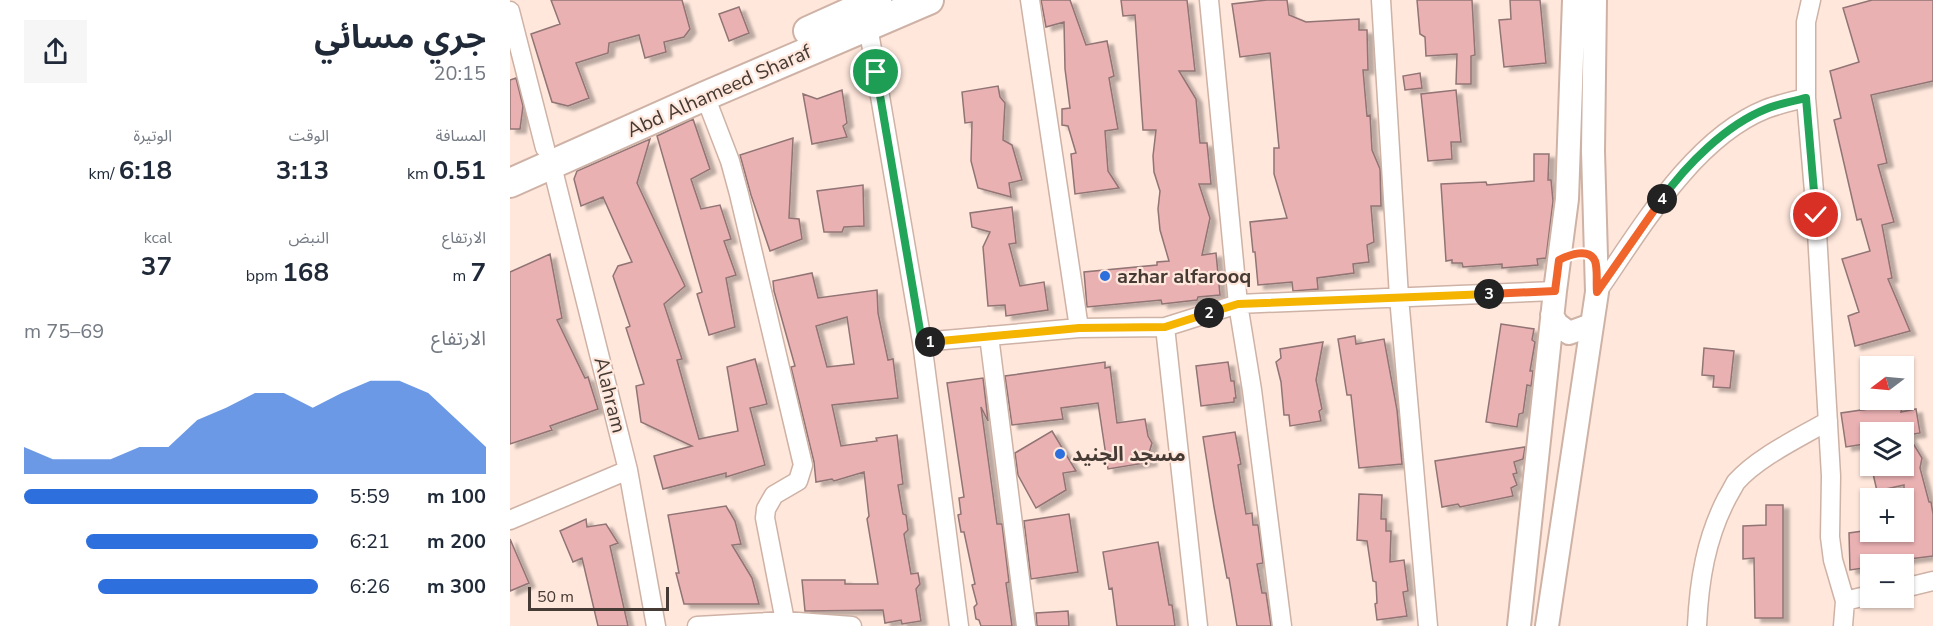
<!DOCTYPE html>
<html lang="ar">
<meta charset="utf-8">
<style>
:root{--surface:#fff;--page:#f6f6f7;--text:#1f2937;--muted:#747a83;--accent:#2d6fdc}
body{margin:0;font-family:"Nunito Sans","Noto Sans Arabic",sans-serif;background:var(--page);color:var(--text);direction:rtl;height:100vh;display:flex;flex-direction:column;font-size:22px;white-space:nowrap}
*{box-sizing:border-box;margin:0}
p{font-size:20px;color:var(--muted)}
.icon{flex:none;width:33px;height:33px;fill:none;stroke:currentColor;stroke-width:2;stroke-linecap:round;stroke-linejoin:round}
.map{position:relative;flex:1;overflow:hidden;direction:ltr}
.sheet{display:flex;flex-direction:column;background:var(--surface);width:510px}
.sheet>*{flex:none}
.needle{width:39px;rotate:254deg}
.fabs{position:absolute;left:1350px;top:356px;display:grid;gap:12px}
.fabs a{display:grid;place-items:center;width:54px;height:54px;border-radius:0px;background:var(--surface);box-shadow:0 2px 4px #0004;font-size:30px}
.scale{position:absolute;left:18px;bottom:15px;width:141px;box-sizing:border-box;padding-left:6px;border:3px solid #453a34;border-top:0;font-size:16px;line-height:21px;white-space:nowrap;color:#453a34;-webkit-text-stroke:4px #ffe7dc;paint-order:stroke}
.pin{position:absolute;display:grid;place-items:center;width:51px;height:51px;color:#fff;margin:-26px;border:3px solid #fff;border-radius:50%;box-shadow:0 2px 6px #0007}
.km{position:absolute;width:30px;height:30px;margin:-15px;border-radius:50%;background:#222;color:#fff;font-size:16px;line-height:30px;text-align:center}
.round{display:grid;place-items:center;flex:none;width:63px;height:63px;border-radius:0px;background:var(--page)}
.headline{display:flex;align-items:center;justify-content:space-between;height:102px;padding:0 24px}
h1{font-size:33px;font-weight:700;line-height:45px}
.figures{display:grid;grid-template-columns:repeat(3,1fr);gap:9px;height:102px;padding:6px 24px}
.figures div{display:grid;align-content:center}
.figures b{font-size:26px;font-weight:700}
.figures small{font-size:16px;font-weight:400}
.figures p{font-size:16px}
.chart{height:168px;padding:12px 24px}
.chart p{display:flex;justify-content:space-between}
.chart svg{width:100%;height:108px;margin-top:6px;fill:var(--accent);opacity:.7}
ul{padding:0 24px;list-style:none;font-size:20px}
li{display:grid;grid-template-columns:96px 72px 1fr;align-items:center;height:45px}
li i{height:15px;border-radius:8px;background:var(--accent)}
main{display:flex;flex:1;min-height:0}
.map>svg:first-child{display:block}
.building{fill:#eab1b3;stroke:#917474;stroke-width:1.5;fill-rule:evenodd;filter:url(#shadow)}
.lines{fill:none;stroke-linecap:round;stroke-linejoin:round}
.minor-casing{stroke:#ceb2a5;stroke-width:21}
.tertiary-casing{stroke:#ceb2a5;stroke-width:26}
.primary-casing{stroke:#ceb2a5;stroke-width:32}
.minor{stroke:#fff;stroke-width:18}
.tertiary{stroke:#fff;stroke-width:22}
.primary{stroke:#fff;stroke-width:28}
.split-1-casing{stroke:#fff;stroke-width:12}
.split-2-casing{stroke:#fff;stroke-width:12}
.split-3-casing{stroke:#fff;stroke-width:12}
.split-4-casing{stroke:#fff;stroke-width:12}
.split-5-casing{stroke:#fff;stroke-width:12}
.split-1{stroke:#22a559;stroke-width:8}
.split-2{stroke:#f5b400;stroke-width:8}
.split-3{stroke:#f5b400;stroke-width:8}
.split-4{stroke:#f0652b;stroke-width:8}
.split-5{stroke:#22a559;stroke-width:8}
.poi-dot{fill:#2d6fdc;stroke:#ffe7dc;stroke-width:2}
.labels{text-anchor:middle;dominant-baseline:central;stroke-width:4.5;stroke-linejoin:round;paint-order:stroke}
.street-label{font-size:20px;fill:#453a34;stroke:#ffe7dc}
.poi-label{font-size:20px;font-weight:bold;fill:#453a34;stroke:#ffe7dc;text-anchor:start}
</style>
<main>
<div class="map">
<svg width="1423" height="626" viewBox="0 0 1423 626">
<defs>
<filter id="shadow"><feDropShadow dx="6" dy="4" stdDeviation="1.5" flood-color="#0004"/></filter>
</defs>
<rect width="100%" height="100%" fill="#ffe7dc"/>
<path class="building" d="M41 0H172L180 29 174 37 154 42 156 52 135 58 129 35 99 43 98 53 66 63 79 98 58 106 42 102 21 34 50 24Z
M531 0H560L576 45 597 41 604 76 599 78 608 129 595 131 598 171 609 188 565 194 561 154 566 153 558 126 552 125V109L560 108 555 69 554 22 536 27Z
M611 0H677L685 71H669L686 99 690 143H697L701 184H689L700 218 692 255 706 253 710 295 688 297 687 300 652 304 651 300 577 307 574 272 647 265V262L659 261 650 230 648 209 650 191 644 172 643 156 646 130H633L625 15 613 16Z
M757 0H777L779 15 796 22 849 19V30H857L858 70H853L857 116 860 115 862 150 870 169 871 206H861L864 242 857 245 859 262 843 264 844 273 807 278 808 289 783 291 782 282 748 285 745 252H743L740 222 777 218 764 174V148H769L760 53 730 57 722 4Z
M907 0H962L965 55 961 56V84H946L947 54 916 56 915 37 910 34Z
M1000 0H1030L1036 63 994 67 989 20 1001 19Z
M1362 0H1423V81L1361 95 1377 163 1368 165 1384 222 1372 225 1382 278 1378 279 1400 331 1345 346 1338 316 1349 312 1332 259 1360 251 1351 219 1347 220 1324 120 1331 118 1320 71 1349 62 1333 8Z
M229 7 239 33 219 41 209 14Z
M910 73 912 88 895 90 893 76Z
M6 78 13 106 10 129H0V80Z
M488 86 490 97 495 103 493 140 502 145 512 180 499 183 501 197 468 188 461 161 462 122 455 123 452 92Z
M332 90 337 123 333 126 337 137 302 144 293 94 307 99Z
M946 90 951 142H941L942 159 918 161 911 94Z
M183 119 200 169 181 179 191 209 210 205 221 239 214 241 226 275 216 278 225 327 199 335 187 294 192 292 147 136Z
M283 138 279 218 289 219 292 239 260 251 241 195 230 155Z
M140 139 127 183 175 286 154 304 172 359 167 360 189 439 228 431 217 367 245 359 257 404 240 408 255 465 216 477V473L153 489 144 456 182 446 131 422 126 386 134 384 116 328 120 326 103 276 108 266 122 262 93 197 71 206 64 179 67 171Z
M1024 154H1039L1038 180H1041L1043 201 1036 258 1027 259 1028 265 992 268V264L953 267 952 263H942V260L936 261 931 184 976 182 977 185 1024 181Z
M353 185 354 226 334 227 332 232H314L307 191Z
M502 207 506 243 499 244 510 286 534 282 538 310 496 316 495 305 478 306 473 247 480 232 462 227 460 213Z
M40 254 52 318 47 320 75 378 78 377 88 409 40 426 42 430 0 444V272Z
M302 273 308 298 367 290 368 313 378 360 383 359 388 398 322 405 331 446 367 441 366 438 387 435 393 484 388 485 393 514 396 515 398 530 394 534 401 574 408 573 410 584 406 589 411 621 392 624 391 620 375 623 373 610 295 611 292 580H335V584H368L357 519 359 516 354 472 324 481 322 479 306 482 304 462 281 367 285 366 264 291 263 281ZM337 317 344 364 317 367 306 326Z
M991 324 1024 329 1022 340 1025 342 1020 371H1023L1021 386 1017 385 1013 413 1009 414 1007 427 976 422Z
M845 336 846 344 874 339 887 410 892 464 849 468 841 395H837L828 339Z
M813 342 806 380 812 409 809 411 811 421 780 426 779 415H774L771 382 766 362 771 358 770 349Z
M1194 348 1224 351 1220 388 1203 387 1204 376 1192 375Z
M595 362V368L600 367 607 423 635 419 638 436 642 443 639 453 641 462 598 469 588 403 551 408 553 419 502 425 495 376Z
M718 362 721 381H724L726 398H724V402L691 406 686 366Z
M473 378 478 421 471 407 487 524H492L499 582 496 583 502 626H471L469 620 466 619 464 607 467 604 462 585 465 584 454 532H451L448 515 451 514 449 498 454 497 437 383Z
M1393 404 1391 412 1406 409 1410 433 1398 435 1412 458 1410 468 1419 502H1421L1423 514V556L1360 564V567L1340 570 1339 533 1360 530 1394 531V485L1367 491 1361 465H1394V432H1360V443L1336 447 1331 413Z
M542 431 566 471 553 473 556 490 526 508 508 475 505 453Z
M725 432 731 464 728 465 736 514 742 513 743 525H748L753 563 747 564 752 593H756L761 626H727L719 578H717L704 507 693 437Z
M1015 447 1013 459 1004 462 1007 473 1003 474 1007 485 1001 488 1003 496 950 507 948 504 932 507 925 461Z
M849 494 872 495 871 519H876V531H881L880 562 894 560 898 591 893 592 897 616 867 620 865 604 867 603 866 582 863 581 857 541 847 540Z
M1256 505H1273V618H1245L1244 558 1233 559V526L1256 525Z
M216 506 225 521 231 544 222 545 242 578 249 604H174L166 573H169L158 515Z
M559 514 568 572 521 579 514 521Z
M76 519 77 527 96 524 108 543 100 546 118 626H88L72 558 63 562 50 531Z
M0 539 19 583 0 591Z
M648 542 659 605H662L665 626H607L602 588 599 589 593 552Z
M558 611 559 626H527L526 613Z"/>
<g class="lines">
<defs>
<path id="minor" d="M520 0 569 328
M699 0 728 304 742 390 772 626
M871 0 889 297 918 626
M1301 0 1296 22V98L1306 215 1321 476 1320 537 1323 560 1335 601 1333 626
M0 11 35 148
M355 17 358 26 412 342 449 626
M195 96 220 161 229 194 293 465 288 481 264 495 256 509 255 518 275 621
M42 166 118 470 146 626
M1087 292C1130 230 1183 138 1256 109 1269 104 1283 101 1296 98
M655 327 688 626
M479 336 516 626
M412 342 569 328 655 327 728 304 1045 291
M0 520 118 470
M1394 588 1423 581
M1335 601 1360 595
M187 626 275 621 342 626
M1187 626C1189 581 1196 538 1217 498 1220 493 1223 487 1226 482 1248 457 1289 438 1318 421"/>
<path id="tertiary" d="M1042 315 1047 324 1059 333 1081 325
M1009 626 1045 291 1057 199 1064 0
M1037 626 1087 292 1083 151 1085 0"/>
<path id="primary" d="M298 31 367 0
M0 183 195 96 419 0"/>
</defs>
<use href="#minor" class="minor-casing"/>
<use href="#tertiary" class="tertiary-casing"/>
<use href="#primary" class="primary-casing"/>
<use href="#minor" class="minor"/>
<use href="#tertiary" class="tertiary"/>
<use href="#primary" class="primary"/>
</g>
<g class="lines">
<defs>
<path id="split-1" d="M366 72 412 342H420"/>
<path id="split-2" d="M420 342 569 328 655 327 699 313"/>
<path id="split-3" d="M699 313 728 304 979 294"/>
<path id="split-4" d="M979 294 1045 291 1049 260C1059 255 1079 247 1085 261 1088 269 1086 283 1087 292L1152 199"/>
<path id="split-5" d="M1152 199C1176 165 1216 125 1256 109 1268 104 1283 101 1296 98L1306 215"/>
</defs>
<use href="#split-1" class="split-1-casing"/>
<use href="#split-2" class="split-2-casing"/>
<use href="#split-3" class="split-3-casing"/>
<use href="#split-4" class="split-4-casing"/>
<use href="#split-5" class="split-5-casing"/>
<use href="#split-1" class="split-1"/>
<use href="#split-2" class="split-2"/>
<use href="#split-3" class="split-3"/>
<use href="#split-4" class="split-4"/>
<use href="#split-5" class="split-5"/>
</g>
<g class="poi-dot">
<circle cx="595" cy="276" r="6"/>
<circle cx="550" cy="454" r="6"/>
</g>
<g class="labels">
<g class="street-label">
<text transform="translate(209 91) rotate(-24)">Abd Alhameed Sharaf</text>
<text transform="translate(100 395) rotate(76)">Alahram</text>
</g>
<g class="poi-label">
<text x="607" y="276">azhar alfarooq</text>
<text x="562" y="454">مسجد الجنيد</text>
</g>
</g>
</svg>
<div class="fabs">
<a><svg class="needle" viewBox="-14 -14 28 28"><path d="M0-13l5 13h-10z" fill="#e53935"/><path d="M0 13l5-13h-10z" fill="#747a83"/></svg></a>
<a><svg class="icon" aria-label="layers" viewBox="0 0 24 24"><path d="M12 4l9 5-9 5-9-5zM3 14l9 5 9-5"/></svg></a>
<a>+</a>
<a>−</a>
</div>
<div class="scale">50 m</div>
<div class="pin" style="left:366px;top:72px;background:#1e9e55"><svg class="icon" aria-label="arrive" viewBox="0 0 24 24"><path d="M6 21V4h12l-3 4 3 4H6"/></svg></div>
<div class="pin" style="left:1306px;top:215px;background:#d93025"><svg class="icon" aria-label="check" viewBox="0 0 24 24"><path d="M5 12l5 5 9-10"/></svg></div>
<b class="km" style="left:420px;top:342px">1</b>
<b class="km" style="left:699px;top:313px">2</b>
<b class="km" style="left:979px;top:294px">3</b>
<b class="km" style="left:1152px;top:199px">4</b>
</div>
<section class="sheet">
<div class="headline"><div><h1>جري مسائي</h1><p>20:15</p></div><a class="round"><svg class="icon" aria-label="share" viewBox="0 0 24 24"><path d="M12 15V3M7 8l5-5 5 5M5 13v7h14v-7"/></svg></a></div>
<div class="figures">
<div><p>المسافة</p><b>0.51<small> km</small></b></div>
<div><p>الوقت</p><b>3:13</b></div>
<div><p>الوتيرة</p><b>6:18<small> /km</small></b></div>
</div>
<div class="figures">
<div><p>الارتفاع</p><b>7<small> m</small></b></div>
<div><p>النبض</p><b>168<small> bpm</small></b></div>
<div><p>kcal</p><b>37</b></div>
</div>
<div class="chart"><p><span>الارتفاع</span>69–75 m</p>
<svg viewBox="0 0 160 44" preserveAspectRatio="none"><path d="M0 44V33L10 38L20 38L30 38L40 33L50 33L60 22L70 17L80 11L90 11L100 17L110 11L120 6L130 6L140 11L150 22L160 33V44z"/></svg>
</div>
<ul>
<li><b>100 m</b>5:59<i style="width:100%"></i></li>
<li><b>200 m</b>6:21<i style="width:79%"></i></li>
<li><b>300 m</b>6:26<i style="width:75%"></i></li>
</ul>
</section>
</main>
